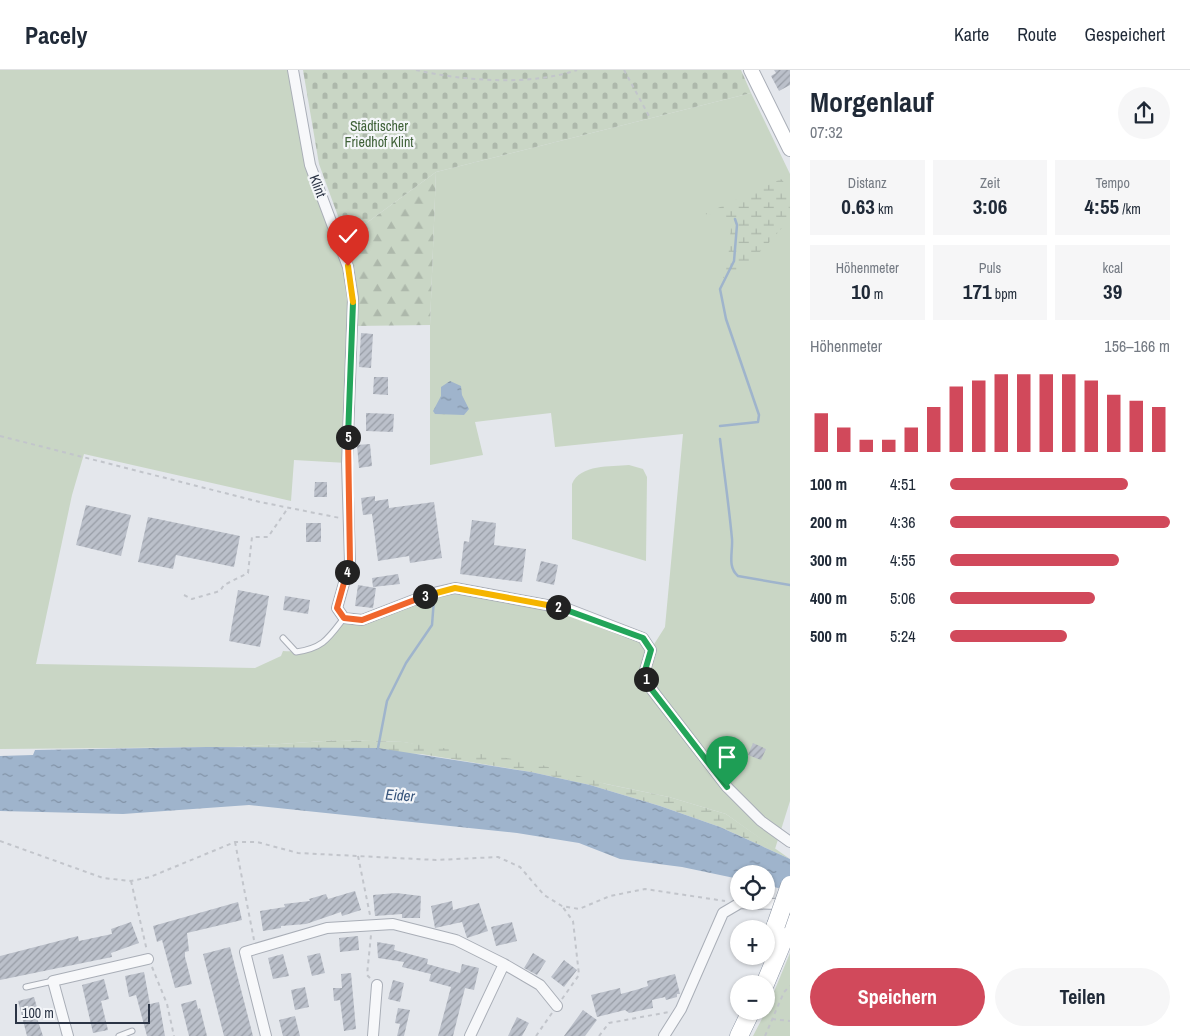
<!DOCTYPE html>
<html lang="de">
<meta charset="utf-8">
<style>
:root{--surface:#fff;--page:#f6f6f7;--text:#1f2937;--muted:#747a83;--line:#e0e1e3;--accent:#d1495b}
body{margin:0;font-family:"Archivo Narrow",sans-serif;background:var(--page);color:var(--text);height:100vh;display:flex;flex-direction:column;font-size:19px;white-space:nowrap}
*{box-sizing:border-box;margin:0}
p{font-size:16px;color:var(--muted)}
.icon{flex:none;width:28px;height:28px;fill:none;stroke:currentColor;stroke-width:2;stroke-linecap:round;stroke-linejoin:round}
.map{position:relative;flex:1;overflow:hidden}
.side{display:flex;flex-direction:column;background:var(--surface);width:400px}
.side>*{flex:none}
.tools{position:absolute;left:730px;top:795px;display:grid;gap:10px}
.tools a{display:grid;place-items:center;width:45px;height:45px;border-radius:50%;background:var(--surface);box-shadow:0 1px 4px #0004;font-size:25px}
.scale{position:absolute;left:15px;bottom:12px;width:135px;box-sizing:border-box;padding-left:5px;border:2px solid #2b3445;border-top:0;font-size:14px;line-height:18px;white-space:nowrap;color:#2b3445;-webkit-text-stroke:4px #f4f6f9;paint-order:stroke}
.pin{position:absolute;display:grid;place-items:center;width:42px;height:42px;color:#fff;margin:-51px -21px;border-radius:50% 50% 50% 0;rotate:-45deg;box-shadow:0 0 5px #0007}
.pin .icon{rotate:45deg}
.km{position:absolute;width:25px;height:25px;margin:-12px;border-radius:50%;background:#222;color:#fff;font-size:14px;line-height:25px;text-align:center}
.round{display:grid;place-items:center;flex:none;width:52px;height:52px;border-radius:26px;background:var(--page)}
.overview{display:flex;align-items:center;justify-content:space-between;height:85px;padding:0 20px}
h1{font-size:28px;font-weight:800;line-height:38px}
.figures{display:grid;grid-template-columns:repeat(3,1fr);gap:8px;height:85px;padding:5px 20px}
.figures div{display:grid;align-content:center;border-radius:0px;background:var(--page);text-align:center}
.figures b{font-size:21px;font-weight:800}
.figures small{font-size:14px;font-weight:400}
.figures p{font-size:14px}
.chart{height:140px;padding:10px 20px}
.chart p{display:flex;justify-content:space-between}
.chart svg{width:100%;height:90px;margin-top:5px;stroke:var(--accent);stroke-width:6}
.action{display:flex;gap:10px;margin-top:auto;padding:10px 20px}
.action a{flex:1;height:58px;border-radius:30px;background:var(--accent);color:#fff;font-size:20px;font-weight:800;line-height:58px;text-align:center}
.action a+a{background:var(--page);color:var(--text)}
ul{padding:0 20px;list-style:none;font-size:16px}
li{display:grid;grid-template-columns:80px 60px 1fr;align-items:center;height:38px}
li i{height:12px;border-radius:6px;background:var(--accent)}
header{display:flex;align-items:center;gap:30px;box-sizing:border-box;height:70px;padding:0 25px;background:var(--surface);border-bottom:1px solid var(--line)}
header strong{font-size:24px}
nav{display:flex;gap:28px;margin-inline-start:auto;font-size:18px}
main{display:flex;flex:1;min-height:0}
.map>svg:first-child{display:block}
.green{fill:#c9d6c5}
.forest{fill:url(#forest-firs)}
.wetland{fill:url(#wetland-marsh)}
.cemetery{fill:url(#cemetery-stones)}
.water{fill:url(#water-ripples)}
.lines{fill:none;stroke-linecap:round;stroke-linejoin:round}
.stream{stroke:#9fb4cc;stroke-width:2.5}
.building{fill:url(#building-hatch)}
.lane-casing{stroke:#a9aeb7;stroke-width:7}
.street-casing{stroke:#a9aeb7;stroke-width:12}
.secondary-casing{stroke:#a9aeb7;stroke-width:16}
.highway-casing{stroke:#8b94a3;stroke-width:19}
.path{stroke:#c2c5cb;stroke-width:2;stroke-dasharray:4 4;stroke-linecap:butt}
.lane{stroke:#f7f8fa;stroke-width:5}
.street{stroke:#f7f8fa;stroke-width:10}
.secondary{stroke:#fff;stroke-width:14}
.highway{stroke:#fff;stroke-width:18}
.highway-bridge-casing{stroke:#8b94a3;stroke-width:19;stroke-linecap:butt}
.highway-bridge{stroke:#fff;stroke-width:18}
.split-1-casing{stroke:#fff;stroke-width:10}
.split-2-casing{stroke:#fff;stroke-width:10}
.split-3-casing{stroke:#fff;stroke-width:10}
.split-4-casing{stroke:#fff;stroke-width:10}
.split-5-casing{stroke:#fff;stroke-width:10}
.split-6-casing{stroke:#fff;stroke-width:10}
.split-7-casing{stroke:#fff;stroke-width:10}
.split-1{stroke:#22a559;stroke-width:6}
.split-2{stroke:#22a559;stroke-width:6}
.split-3{stroke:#f5b400;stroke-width:6}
.split-4{stroke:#f0652b;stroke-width:6}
.split-5{stroke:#f0652b;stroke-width:6}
.split-6{stroke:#22a559;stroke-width:6}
.split-7{stroke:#f5b400;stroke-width:6}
.labels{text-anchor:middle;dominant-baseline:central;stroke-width:4.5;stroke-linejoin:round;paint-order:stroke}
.park-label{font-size:14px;fill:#3f6138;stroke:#f4f6f9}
.street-label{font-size:14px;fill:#2b3445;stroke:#f4f6f9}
.water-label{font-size:15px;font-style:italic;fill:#34527a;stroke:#f4f6f9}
</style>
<header>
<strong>Pacely</strong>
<nav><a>Karte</a><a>Route</a><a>Gespeichert</a></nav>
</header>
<main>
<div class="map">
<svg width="790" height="966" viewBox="0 0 790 966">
<defs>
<pattern id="forest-firs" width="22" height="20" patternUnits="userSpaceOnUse" patternTransform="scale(1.25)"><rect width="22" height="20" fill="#c9d6c5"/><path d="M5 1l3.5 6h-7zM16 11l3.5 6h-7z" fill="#adb8ab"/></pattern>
<pattern id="wetland-marsh" width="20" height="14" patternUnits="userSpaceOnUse" patternTransform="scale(1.25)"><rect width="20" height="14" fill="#c9d6c5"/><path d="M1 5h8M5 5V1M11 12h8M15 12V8" fill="none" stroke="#adb8ab"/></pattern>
<pattern id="cemetery-stones" width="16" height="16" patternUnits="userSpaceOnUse" patternTransform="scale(1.25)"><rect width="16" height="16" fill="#c9d6c5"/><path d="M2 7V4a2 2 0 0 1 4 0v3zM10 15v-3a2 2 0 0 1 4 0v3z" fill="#adb8ab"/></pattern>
<pattern id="water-ripples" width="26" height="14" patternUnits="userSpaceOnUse" patternTransform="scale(1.25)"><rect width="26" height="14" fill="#9fb4cc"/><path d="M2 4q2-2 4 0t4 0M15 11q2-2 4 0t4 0" fill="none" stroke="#8293a7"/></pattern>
<pattern id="building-hatch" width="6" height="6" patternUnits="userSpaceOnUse" patternTransform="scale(1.25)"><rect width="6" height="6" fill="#bbc0ca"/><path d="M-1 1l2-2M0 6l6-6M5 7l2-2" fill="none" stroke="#989da6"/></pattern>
</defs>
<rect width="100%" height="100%" fill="#e4e7ec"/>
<path class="green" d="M0 0H293L310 95 353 228 347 393 294 390 291 431 84 384 72 425 36 594 255 598 281 586 283 581C316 583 325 572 344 548L352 550 455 518 568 539 643 568 651 579 665 557 683 364 555 377 551 343 475 352 483 385 430 395V255L436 102 751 23 790 104V731L775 779 726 744 669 727 404 672 339 670 234 677 0 679Z
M629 395 643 399 647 407 646 491 572 469V414C580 394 611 397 629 395Z
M790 883V966H753L766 941Z"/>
<path class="forest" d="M436 102 430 255 356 256C359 223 355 199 346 168Z"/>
<path class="wetland" d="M781 109C790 117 790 135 790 149L765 177 720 219 728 190 731 156 724 147 705 144Z
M339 670 404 672 532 692 606 714 669 727 726 744 790 789 720 757 660 736 590 715 531 702 421 684 234 677Z"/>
<path class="cemetery" d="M303 0H741L751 23 436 102 346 168 319 94Z"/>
<path class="water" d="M450 311 461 316 462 325 469 339 464 345 435 344 433 341 441 326V317Z
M207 677 378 678 531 702 590 715 660 736 720 757 790 789V821L766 815V804H739V809L682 797 620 789 579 773 517 763 249 735 123 744 0 741V686L33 685 35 680Z"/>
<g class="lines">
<path class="stream" d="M720 356 758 352 759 345 726 249 720 219 734 191 737 155 735 149
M720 369C724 402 729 436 732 469 733 482 727 497 738 506L790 515
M378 678 387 631 406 593 432 555 434 529"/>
</g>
<path class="building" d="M774 0H790V15L779 21 771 6 776 3Z
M361 263 373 264 371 298 359 297Z
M374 307H388V325L373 324Z
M366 343 394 344 393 362 366 361Z
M370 374 372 396 359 398 357 375Z
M315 412H327V427H314Z
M375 426V431L388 429 389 438 434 432 442 488 410 493 409 486 378 491 372 444 363 445 361 428Z
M86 435 131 445 121 486 76 475Z
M148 447 240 466 234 497 176 485 173 499 138 492Z
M472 450 496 453 494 475 526 479 522 512 460 504 464 471 469 472Z
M306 453H321V472H306Z
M541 491 558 495 554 515 536 511Z
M398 504 400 514 373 517 372 508Z
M358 515 376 518 373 538 355 536Z
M238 520 269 526 260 577 229 571Z
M285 526 310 530 308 544 283 540Z
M753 673 766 679 761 690 748 685Z
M355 821 361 840 342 846 341 842 306 854 281 856V858L263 861 260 841 285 837 284 834 310 831 309 829 326 824 328 829Z
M396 823 421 826 420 848H402V844L375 846 373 825Z
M452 831 453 840 479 833 488 861 467 868 462 852 435 858 431 836Z
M238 832 242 850 187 863 189 881 185 882V887L192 914 175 918 162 870 157 872 153 856Z
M131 852 139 873 111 883 112 887 0 910V886L78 866 79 871 112 864 111 859Z
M512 852 517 871 496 876 491 857Z
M358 866 359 880 340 882 339 868Z
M377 872 395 875 394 880 428 889 427 894 460 903 462 894 479 898 474 920 465 918 453 966H438L451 917 429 911 431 904 402 897 404 892 378 888Z
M230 877 253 966H224L203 884Z
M320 883 325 903 312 906 307 886Z
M533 883 546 891 537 905 524 898Z
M283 884 289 906 273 909 268 888Z
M564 890 577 900 564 917 551 907Z
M144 902 150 934 159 932 165 966H147L136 925 129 927 125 906Z
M351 903 356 959 344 961 340 930 334 931 333 918H342L341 904Z
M675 904 680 924H677V927L666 930 665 927 652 930 653 938 629 943 625 940 597 947 591 925 620 918 621 924 639 919 648 916 647 911Z
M104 909 109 929 101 931 108 960 93 963 82 915Z
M393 910 404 913 400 932 388 929Z
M305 917 309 937 295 940 291 920Z
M34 927 39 944 36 945 43 966H27L18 931Z
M196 930 198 939 200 938 207 966H189L181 934Z
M398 938 410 940 404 966H397L400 954 395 953Z
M583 940 597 950 585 966H564Z
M295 946 300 966H283L279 950Z
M517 947 529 953 522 966H508Z"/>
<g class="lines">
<defs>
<path id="lane" d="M283 568 296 582C323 578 328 569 344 548
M26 917 53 911
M119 966 132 961"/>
<path id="street" d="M293 0 310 95 348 197 353 228 347 393 350 492 337 538 344 548 362 550 429 524 455 518 568 539 643 568 651 580 644 604 649 616 727 717 761 751 790 772
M504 894 540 915 557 936
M68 966 53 911 148 889
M266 966 245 882 327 858 393 854 456 870 504 894 470 966
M373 966 377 915
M664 966 681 939 723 843 740 833 777 834 787 839"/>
<path id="secondary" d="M751 0 790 79"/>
<path id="highway" d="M766 879 776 855
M765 914 790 854
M739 966 751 941"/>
</defs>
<use href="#lane" class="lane-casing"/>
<use href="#street" class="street-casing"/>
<use href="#secondary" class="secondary-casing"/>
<use href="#highway" class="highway-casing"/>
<path class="path" d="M416 0C464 11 531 16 577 0
M624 0 649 46
M0 366 260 432 340 448
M184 525 192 529 220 521 224 515 248 503 252 467H268L288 438
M0 771 103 808 131 811 150 807 235 772H257L298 783 436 790 498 787 520 797 544 825 562 836 579 839 610 826 645 819 725 831
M235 772 254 870
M358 786 370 845
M131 811 147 881
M152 897 167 934 174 966
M370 908 367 905 371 865
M562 929 579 905 573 851 562 836
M772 949 790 951
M536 966 552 943
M599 966 609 953 669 942
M765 966 784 922 790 916"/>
<use href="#lane" class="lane"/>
<use href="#street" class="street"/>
<use href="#secondary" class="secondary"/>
<use href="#highway" class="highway"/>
<defs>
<path id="highway-bridge" d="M776 855 790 815"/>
</defs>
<use href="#highway-bridge" class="highway-bridge-casing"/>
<use href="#highway-bridge" class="highway-bridge"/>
</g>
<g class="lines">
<defs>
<path id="split-1" d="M646 609 649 616 727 717"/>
<path id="split-2" d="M558 537 643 568 651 580 644 604 646 609"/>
<path id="split-3" d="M425 526 455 518 558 537"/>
<path id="split-4" d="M347 502 337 538 344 548 362 550 425 526"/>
<path id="split-5" d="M347 502 350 492 348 367"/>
<path id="split-6" d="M348 367 353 232"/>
<path id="split-7" d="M348 196 353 232"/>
</defs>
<use href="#split-1" class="split-1-casing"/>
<use href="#split-2" class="split-2-casing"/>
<use href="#split-3" class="split-3-casing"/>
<use href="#split-4" class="split-4-casing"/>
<use href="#split-5" class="split-5-casing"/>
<use href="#split-6" class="split-6-casing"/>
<use href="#split-7" class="split-7-casing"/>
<use href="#split-1" class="split-1"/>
<use href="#split-2" class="split-2"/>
<use href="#split-3" class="split-3"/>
<use href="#split-4" class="split-4"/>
<use href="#split-5" class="split-5"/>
<use href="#split-6" class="split-6"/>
<use href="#split-7" class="split-7"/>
</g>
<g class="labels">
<g class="park-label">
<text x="379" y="56">Städtischer<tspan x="379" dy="16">Friedhof Klint</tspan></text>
</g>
<g class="street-label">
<text transform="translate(318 116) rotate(69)">Klint</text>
</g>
<g class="water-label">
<text transform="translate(400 725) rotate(4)">Eider</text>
</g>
</g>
</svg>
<div class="tools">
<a><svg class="icon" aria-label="locate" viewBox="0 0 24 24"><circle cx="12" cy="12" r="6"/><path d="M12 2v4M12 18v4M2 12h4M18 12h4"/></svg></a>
<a>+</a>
<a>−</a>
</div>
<div class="scale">100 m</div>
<div class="pin" style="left:727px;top:717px;background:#1e9e55"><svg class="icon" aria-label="arrive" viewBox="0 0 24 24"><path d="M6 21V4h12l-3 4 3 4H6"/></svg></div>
<div class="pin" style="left:348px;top:196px;background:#d93025"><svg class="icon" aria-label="check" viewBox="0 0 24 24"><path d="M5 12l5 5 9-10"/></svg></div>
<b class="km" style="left:646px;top:609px">1</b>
<b class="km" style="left:558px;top:537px">2</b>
<b class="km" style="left:425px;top:526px">3</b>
<b class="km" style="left:347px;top:502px">4</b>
<b class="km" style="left:348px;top:367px">5</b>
</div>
<section class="side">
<div class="overview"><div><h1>Morgenlauf</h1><p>07:32</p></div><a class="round"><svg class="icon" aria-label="share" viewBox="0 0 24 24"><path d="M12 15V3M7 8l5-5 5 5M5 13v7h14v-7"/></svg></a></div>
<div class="figures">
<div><p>Distanz</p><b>0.63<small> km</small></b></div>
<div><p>Zeit</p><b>3:06</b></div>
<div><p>Tempo</p><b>4:55<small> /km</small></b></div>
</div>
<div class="figures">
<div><p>Höhenmeter</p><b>10<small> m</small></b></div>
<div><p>Puls</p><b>171<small> bpm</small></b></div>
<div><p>kcal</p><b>39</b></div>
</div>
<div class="chart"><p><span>Höhenmeter</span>156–166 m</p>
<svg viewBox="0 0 160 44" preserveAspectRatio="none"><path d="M5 44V25M15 44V32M25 44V38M35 44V38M45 44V32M55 44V22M65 44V12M75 44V9M85 44V6M95 44V6M105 44V6M115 44V6M125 44V9M135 44V16M145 44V19M155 44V22"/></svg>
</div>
<ul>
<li><b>100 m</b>4:51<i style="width:81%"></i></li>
<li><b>200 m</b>4:36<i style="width:100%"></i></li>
<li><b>300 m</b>4:55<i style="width:77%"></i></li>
<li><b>400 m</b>5:06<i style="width:66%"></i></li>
<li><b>500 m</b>5:24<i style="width:53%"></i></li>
</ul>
<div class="action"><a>Speichern</a><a>Teilen</a></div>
</section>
</main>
